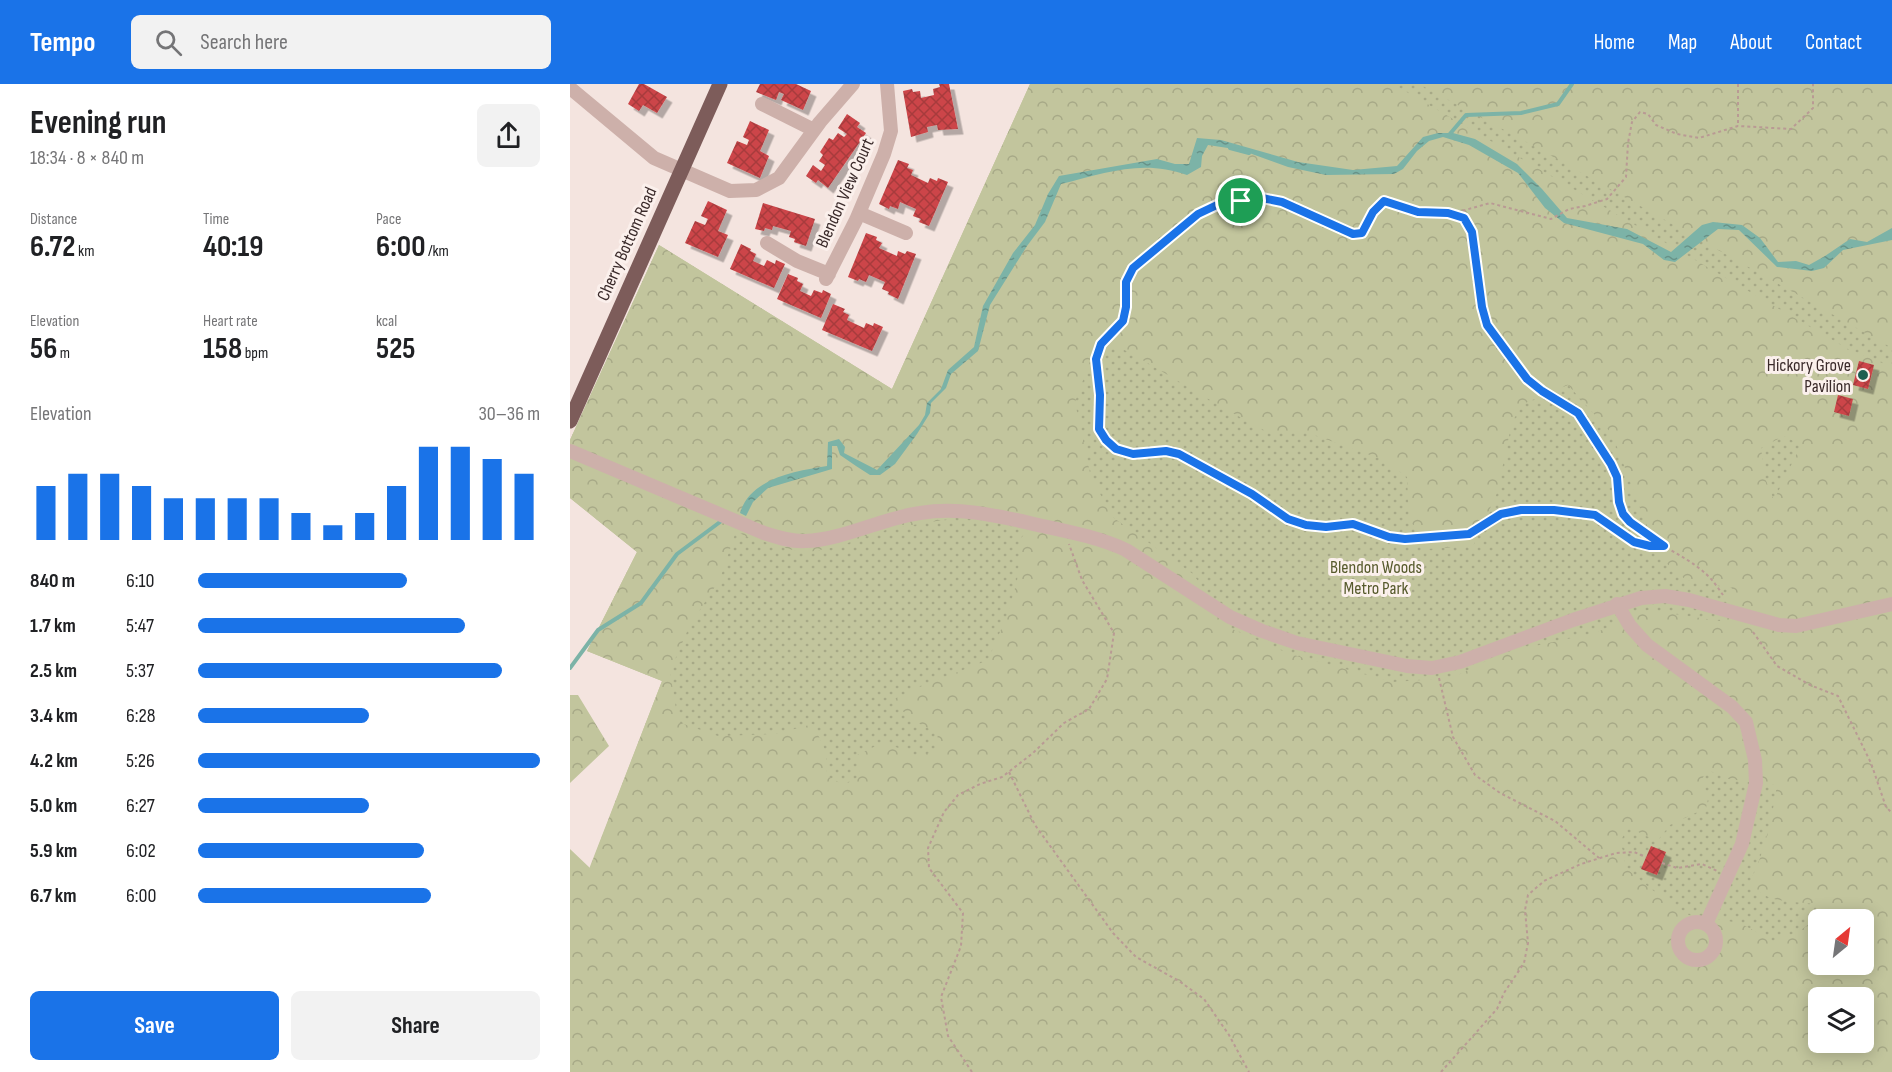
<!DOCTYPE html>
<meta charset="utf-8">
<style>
:root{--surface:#fff;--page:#f2f2f2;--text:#202124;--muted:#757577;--accent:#1a73e8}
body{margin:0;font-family:"Sofia Sans Condensed",sans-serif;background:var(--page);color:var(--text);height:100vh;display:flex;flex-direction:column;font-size:22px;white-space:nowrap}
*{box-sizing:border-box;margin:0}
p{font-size:20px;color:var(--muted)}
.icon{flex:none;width:33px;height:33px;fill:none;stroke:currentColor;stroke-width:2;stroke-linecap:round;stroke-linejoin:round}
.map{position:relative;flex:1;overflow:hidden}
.side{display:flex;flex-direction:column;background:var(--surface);width:570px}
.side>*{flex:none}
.needle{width:39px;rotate:29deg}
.tools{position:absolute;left:1238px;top:825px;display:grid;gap:12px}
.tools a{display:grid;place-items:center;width:66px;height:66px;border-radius:9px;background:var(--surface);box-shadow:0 3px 15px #0003;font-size:30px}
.pin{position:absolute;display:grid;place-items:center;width:51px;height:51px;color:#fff;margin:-26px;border:3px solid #fff;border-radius:50%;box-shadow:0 2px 6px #0007}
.round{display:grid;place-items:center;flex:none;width:63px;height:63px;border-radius:9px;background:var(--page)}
.headline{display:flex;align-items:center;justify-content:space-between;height:102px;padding:0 30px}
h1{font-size:33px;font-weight:700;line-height:45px}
.figures{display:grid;grid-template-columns:repeat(3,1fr);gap:9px;height:102px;padding:6px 30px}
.figures div{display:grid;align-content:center}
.figures b{font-size:30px;font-weight:700}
.figures small{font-size:16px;font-weight:400}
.figures p{font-size:16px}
.chart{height:168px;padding:12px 30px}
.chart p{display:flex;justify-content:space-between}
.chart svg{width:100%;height:108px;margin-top:6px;stroke:var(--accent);stroke-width:6}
.action{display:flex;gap:12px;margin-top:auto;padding:12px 30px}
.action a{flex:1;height:69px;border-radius:9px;background:var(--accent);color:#fff;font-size:24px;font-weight:700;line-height:69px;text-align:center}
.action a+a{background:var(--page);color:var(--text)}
ul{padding:0 30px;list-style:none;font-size:20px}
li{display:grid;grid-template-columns:96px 72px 1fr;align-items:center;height:45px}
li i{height:15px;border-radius:8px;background:var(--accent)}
header{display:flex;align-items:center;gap:36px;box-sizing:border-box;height:84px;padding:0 30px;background:var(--accent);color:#fff}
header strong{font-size:28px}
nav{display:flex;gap:33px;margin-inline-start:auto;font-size:21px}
.search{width:420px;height:54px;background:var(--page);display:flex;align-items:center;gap:15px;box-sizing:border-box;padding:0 21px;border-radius:9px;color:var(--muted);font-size:22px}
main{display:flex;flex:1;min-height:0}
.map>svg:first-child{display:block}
.green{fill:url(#green-dots);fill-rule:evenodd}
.forest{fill:url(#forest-crowns);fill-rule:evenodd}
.water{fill:url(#water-ripples)}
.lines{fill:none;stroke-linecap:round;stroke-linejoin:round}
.stream{stroke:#7cb3a7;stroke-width:4}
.building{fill:url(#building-cross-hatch);filter:url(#shadow)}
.path{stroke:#b99a94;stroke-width:2;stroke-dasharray:3 3;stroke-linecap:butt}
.minor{stroke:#cdb0aa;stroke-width:14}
.major{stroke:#7d5c5a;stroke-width:15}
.route-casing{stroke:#fff;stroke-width:12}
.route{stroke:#1a73e8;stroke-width:8}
.poi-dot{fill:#1c5f51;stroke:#fbf0ec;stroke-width:2}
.labels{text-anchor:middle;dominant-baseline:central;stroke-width:6;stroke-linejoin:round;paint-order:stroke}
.street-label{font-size:18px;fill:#3a2a2a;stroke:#fbf0ec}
.poi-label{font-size:18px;fill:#3a2a2a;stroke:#fbf0ec;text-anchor:end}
.park-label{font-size:18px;fill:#565a2c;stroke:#fbf0ec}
</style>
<header>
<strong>Tempo</strong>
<div class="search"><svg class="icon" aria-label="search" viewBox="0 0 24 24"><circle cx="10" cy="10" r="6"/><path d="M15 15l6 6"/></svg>Search here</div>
<nav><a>Home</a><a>Map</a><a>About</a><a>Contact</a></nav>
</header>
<main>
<section class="side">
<div class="headline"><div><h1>Evening run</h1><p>18:34 · 8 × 840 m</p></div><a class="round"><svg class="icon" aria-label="share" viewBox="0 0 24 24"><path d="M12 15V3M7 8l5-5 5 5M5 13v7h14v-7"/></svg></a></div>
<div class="figures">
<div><p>Distance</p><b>6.72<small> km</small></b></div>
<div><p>Time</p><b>40:19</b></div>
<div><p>Pace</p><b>6:00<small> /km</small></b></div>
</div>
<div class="figures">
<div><p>Elevation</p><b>56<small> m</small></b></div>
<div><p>Heart rate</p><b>158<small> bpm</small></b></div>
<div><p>kcal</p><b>525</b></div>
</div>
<div class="chart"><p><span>Elevation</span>30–36 m</p>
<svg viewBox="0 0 160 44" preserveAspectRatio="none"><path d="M5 44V22M15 44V17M25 44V17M35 44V22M45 44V27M55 44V27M65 44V27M75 44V27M85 44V33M95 44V38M105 44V33M115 44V22M125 44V6M135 44V6M145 44V11M155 44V17"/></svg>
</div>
<ul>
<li><b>840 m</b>6:10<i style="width:61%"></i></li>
<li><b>1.7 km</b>5:47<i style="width:78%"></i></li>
<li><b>2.5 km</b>5:37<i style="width:89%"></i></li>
<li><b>3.4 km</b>6:28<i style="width:50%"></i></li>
<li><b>4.2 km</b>5:26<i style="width:100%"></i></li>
<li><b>5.0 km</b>6:27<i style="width:50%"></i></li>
<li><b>5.9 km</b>6:02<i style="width:66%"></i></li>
<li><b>6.7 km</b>6:00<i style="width:68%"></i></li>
</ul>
<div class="action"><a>Save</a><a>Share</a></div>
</section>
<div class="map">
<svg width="1322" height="988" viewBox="0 0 1322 988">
<defs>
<pattern id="green-dots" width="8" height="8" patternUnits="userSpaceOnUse" patternTransform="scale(1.5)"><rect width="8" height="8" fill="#c2c59d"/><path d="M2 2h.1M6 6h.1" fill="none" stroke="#a7a987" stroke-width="1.8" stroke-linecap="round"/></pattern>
<pattern id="forest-crowns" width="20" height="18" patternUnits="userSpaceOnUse" patternTransform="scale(1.5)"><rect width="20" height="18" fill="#c2c59d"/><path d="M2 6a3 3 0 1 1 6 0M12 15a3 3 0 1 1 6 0" fill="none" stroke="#a7a987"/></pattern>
<pattern id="water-ripples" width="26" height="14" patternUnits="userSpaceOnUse" patternTransform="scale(1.5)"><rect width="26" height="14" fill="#7cb3a7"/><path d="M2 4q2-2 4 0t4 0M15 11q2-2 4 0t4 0" fill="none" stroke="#679288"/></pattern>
<pattern id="building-cross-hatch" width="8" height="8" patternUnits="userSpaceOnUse" patternTransform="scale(1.5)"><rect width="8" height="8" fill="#cc4548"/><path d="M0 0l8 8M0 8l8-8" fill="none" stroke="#a73a3c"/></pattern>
<filter id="shadow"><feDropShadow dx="5.5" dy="5.5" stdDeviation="0" flood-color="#0004"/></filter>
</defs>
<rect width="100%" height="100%" fill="#f4e4df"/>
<path class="green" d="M460 0H1322V988H0V834L92 597 17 567 67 468 0 414V356L89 161 322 305ZM1248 836H1293V880H1248ZM1248 914H1293V958H1248Z"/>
<path class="forest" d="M460 0H823L1278 265 1322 283V988H0V765L20 784 92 597 17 567 67 468 0 414V356L89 161 322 305ZM529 253 564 271 657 326 701 350 733 347 814 376 837 393 839 434 857 465 903 462 927 409 942 338 953 320 998 301 1042 350 1089 473 1116 496 1162 504 1150 537 1078 526 1025 549 932 569 882 594 823 598 720 570 662 545 623 490 541 432 520 389 505 318ZM1214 352 1231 361 1204 416 1195 394 1191 364ZM397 432 459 444 452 453 447 497 438 529 418 576C386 590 351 599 321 618L344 636 368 650 365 668 347 672 314 658 287 671 290 692 274 701 257 692 256 668 243 640 206 650 148 652 108 638 100 587 120 541 150 495 166 447 177 453 233 469 266 463 319 445ZM1138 686 1158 695 1207 701C1202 734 1195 767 1180 798 1197 821 1219 816 1245 820L1248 828C1240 845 1221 851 1203 857L1170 839 1119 831 1081 805 1056 784 1051 757 1058 741 1073 751 1088 756 1100 741 1136 724 1138 715 1132 695ZM1248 836H1293V880H1248ZM1248 914H1293V958H1248Z
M849 0H1322V264L962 61Z
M0 611H8L39 662 0 699Z"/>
<path class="water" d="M868 49H883L905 55 947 80 972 105 997 134 1057 145 1101 168 1132 141 1143 138 1172 141 1190 154 1208 178 1226 177 1239 181 1255 172 1280 155 1297 158 1322 144V156L1273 166 1254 184 1242 187 1207 183 1169 146 1148 145 1105 178 1094 176 1073 160 994 139 975 124 948 89 899 61 873 53 859 57 847 67 833 85 824 90 756 91 718 83 671 66 638 61 632 72 631 83 617 91C572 75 536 89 491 100L475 138 457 162 420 221 408 267 381 290 376 304 361 319 360 329 347 350 325 380 310 391H300L286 382 270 371 267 362H262V385L198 404 183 418 176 432 170 429C180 394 226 387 257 382L258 358 269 355 275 363 274 369 307 386 349 341 355 331 357 319 371 305 378 286 404 263 413 222 443 169 465 141 478 110 489 92 587 75 605 80H619L627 54 651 56 728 78 783 86 827 82 853 53Z"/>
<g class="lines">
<path class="stream" d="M879 51 896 31 951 29 988 20 1002 0
M660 64 679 69
M0 584 28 546 71 519 107 470 150 438"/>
</g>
<path class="building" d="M69 0H74L97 13 87 29 73 21 69 27 58 20Z
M190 0H226L241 7 233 26 211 16 214 10 209 8 206 16 186 8Z
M369 0H379L388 45 368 46 367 41 357 43 358 48 341 53 333 7 342 5 343 8 350 7 351 14 364 11 363 5 370 3Z
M277 30 290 39 287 43 296 49 258 104 248 96 246 99 236 92 243 81 251 87 255 81 249 77 253 71 250 68 259 54 263 56 268 49 274 53 277 50 268 44Z
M180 37 199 46 190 67 199 72 190 94 157 79 167 57 177 61 179 56 173 53Z
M328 76 339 80 337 84 343 86 341 91 358 99 360 94 367 97 368 94 378 98 359 142 349 138 351 135 343 132 346 125 330 118 328 125 320 122 319 125 309 120Z
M138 117 157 126 148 147 158 151 148 173 115 159 125 137 135 141 138 135 131 132Z
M193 119 245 135 236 162 224 158 225 155 219 153 221 147 203 142 202 146 195 144 194 147 185 145Z
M296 149 307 153 306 156 312 159 309 164 327 172 328 167 335 170 337 167 346 170 328 215 318 210 319 208 312 205 315 198 299 191 296 198 289 195 288 197 278 193Z
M171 160 181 165 180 167 186 170 183 177 194 182 197 176 205 180 206 176 215 180 204 204 160 185Z
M218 190 228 194 227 197 233 200 230 207 241 212 244 206 252 209 253 206 261 210 251 234 207 215Z
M263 220 275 225 273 228 279 231 277 236 294 244 296 239 303 242 304 239 313 243 302 267 252 246Z
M1289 277 1304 281 1298 305 1283 301Z
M1268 311 1283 315 1279 332 1264 328Z
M1081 762 1096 768 1087 791 1071 785Z"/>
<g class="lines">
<path class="path" d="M1168 0V42
M881 130 920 119 981 135 999 125 1015 122 1037 115 1056 93 1058 59 1062 38 1070 28 1078 30 1086 41 1107 50 1129 54 1168 42 1221 45 1243 24V0
M1094 462H1080L1064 457 1025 431 984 427 950 426 931 430 899 450 835 455 819 453 783 440 756 443 736 441 719 434 682 409 609 370 596 367 563 370 546 365 536 356 529 345V311L526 275 531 260 553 237 556 198 563 184 628 130 649 120 692 114 712 118 783 150 792 149 803 127 814 117 848 128 878 129 894 134C913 167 902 207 917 240 923 255 958 297 971 306 983 314 1000 319 1009 330 1020 343 1042 377 1047 392 1051 406 1046 420 1055 432 1072 455 1115 470 1136 490 1143 496 1148 504 1153 511
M1183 548 1207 582 1240 601 1268 612 1301 679 1316 723 1322 729
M869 594 883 653 905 691 930 709 985 737 1029 774
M439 688 465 741 543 849 566 873 609 897 634 915 659 951 679 988
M1092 779 1107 784 1132 780 1147 787
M402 988 378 952 371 913 391 862 393 829 359 784 358 764 374 728 388 711 410 700 432 693 463 669 494 639 519 625 537 595 544 549 512 496 499 460
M871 988 927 925 934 909 954 879 958 859 955 826 958 811 974 797 1011 780 1046 769 1064 768 1076 773"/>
<path class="minor" d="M0 4 84 74 160 107 186 106 209 94 250 38 283 0
M192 20 244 46
M289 129 336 149
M197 159 227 177 259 190
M256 195 286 136 314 70 321 47 317 0
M0 367 194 449C207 453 221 458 235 457 272 456 313 434 350 429 392 422 432 433 473 442 501 448 530 454 556 466L660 533 692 547 727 559 837 582 862 584 890 578 1003 536 1071 514 1095 512 1119 516 1209 541 1226 542 1322 520
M1047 520 1060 542 1077 561 1162 623 1176 638 1185 676 1186 699 1172 760 1136 840
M1108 857a19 19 0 1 1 38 0a19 19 0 1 1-38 0Z"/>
<path class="major" d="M0 337 150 0"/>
</g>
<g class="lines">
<defs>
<path id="route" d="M692 114 712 118 783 150 792 149 803 128 814 117 848 128 878 129 894 134 902 148 912 223 917 241 957 295 972 307 1008 329 1041 380 1047 393 1049 418 1053 430 1060 438 1094 462H1080L1064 458 1025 431 984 426H951L931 430 899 450 835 455 819 453 783 440 756 443 736 441 718 435 682 410 609 370 596 367 563 370 546 365 536 356 529 345 530 311 526 275 531 260 553 237 556 223V198L563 184 628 130 649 120Z"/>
</defs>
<use href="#route" class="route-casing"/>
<use href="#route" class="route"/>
</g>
<circle class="poi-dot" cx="1293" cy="291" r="6"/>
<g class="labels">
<g class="street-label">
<text transform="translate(275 109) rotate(-66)">Blendon View Court</text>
<text transform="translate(57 160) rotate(-66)">Cherry Bottom Road</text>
</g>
<g class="poi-label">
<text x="1281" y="281">Hickory Grove<tspan x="1281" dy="21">Pavilion</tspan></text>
</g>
<g class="park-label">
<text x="806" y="483">Blendon Woods<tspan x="806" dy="21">Metro Park</tspan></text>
</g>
</g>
</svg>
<div class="tools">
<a><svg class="needle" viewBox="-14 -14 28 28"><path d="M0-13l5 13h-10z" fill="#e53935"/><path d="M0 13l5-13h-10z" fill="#757577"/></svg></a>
<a><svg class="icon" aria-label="layers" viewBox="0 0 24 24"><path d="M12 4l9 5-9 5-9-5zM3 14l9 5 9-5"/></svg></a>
</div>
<div class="pin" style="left:671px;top:117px;background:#1e9e55"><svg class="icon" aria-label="arrive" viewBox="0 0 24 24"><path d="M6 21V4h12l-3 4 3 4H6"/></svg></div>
</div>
</main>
